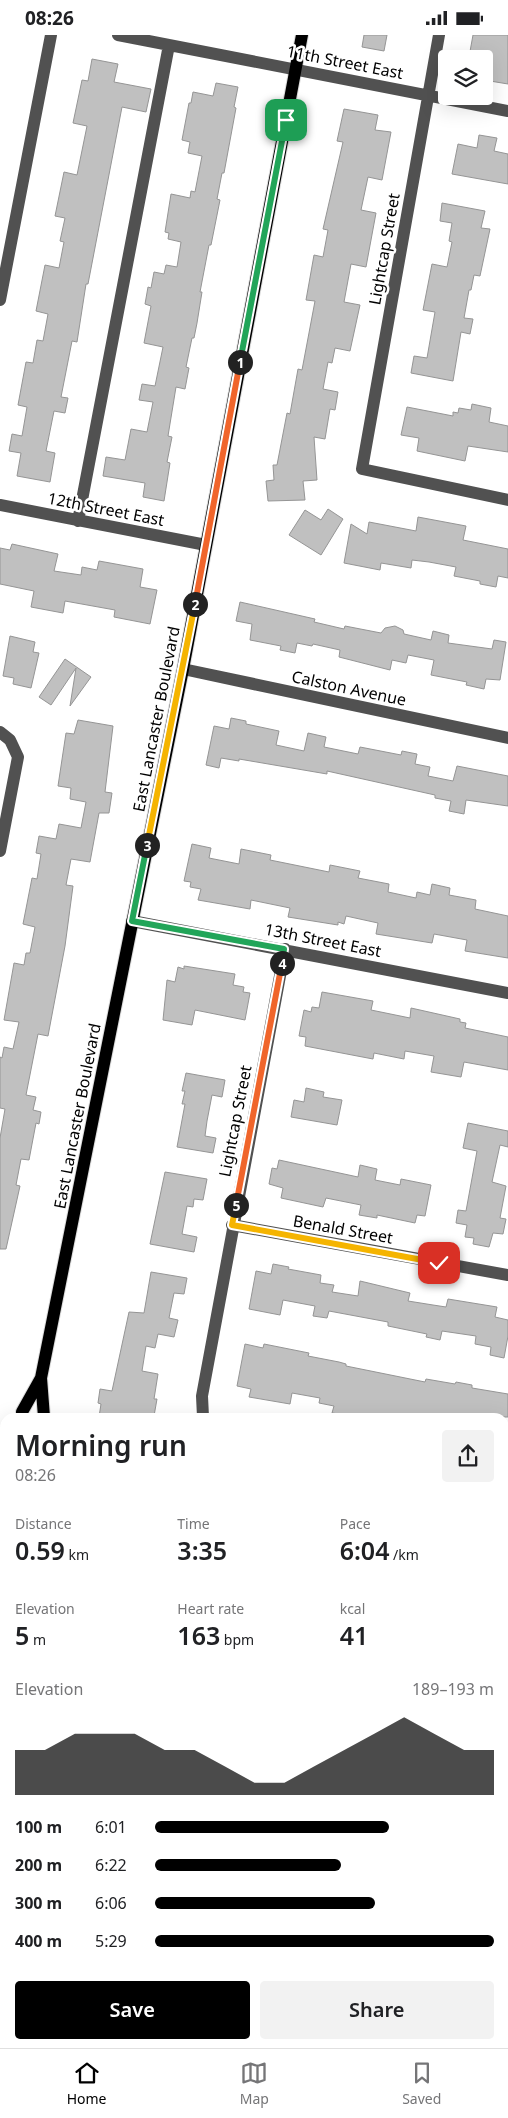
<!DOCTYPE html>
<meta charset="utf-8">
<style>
:root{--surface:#fff;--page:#f2f2f2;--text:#202124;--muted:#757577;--line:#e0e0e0;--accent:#000}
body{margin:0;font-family:"Noto Sans",sans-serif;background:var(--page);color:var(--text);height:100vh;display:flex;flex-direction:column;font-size:19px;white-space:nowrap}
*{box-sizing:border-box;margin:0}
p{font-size:16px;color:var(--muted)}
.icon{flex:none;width:28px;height:28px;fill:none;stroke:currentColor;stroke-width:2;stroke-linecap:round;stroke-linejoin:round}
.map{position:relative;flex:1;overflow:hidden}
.side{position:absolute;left:0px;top:1378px;width:509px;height:636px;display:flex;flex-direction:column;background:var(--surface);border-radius:15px 15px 0 0;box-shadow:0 5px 20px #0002}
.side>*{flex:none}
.tools{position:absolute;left:438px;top:15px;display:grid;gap:10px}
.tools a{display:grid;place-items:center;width:55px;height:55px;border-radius:5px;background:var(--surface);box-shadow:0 5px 20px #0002;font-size:25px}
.pin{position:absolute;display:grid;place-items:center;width:42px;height:42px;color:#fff;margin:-21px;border-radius:10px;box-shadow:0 2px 8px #0006}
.km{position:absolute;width:25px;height:25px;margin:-12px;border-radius:50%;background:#222;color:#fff;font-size:14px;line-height:25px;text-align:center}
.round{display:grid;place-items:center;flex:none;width:52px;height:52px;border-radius:5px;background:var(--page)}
.headline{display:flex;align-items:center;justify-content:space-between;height:85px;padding:0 15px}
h1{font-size:28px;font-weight:600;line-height:38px}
.metrics{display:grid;grid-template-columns:repeat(3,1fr);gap:8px;height:85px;padding:5px 15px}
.metrics div{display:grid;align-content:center}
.metrics b{font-size:25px;font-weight:600}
.metrics small{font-size:14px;font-weight:400}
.metrics p{font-size:14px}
.chart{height:140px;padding:10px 15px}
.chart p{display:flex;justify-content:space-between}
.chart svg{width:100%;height:90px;margin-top:5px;fill:var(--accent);opacity:.7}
.primary-button{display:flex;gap:10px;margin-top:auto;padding:10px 15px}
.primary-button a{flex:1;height:58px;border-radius:5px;background:var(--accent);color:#fff;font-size:20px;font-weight:600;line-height:58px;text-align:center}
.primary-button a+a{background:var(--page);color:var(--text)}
ul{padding:0 15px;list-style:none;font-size:16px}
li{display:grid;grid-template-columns:80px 60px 1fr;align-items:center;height:38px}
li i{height:12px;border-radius:6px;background:var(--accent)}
.status{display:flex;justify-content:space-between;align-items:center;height:35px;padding:0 25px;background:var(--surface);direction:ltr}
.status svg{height:14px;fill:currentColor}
.dock{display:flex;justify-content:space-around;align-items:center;height:70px;border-top:1px solid var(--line);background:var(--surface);font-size:14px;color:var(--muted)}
.dock a{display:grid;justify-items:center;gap:2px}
.dock .on{color:var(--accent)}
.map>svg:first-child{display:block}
.building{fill:#c0c0c0;stroke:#959595}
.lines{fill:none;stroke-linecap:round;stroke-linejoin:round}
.major-casing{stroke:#dbdbdb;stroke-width:14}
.path{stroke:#737373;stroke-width:3;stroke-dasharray:1 2.5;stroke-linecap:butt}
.minor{stroke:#515151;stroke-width:12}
.major{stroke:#000;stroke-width:12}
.split-1-casing{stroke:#fff;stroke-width:10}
.split-2-casing{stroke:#fff;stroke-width:10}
.split-3-casing{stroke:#fff;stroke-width:10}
.split-4-casing{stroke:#fff;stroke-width:10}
.split-5-casing{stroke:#fff;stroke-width:10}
.split-6-casing{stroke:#fff;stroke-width:10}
.split-1{stroke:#22a559;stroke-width:6}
.split-2{stroke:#f0652b;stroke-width:6}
.split-3{stroke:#f5b400;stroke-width:6}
.split-4{stroke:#22a559;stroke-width:6}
.split-5{stroke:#f0652b;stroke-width:6}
.split-6{stroke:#f5b400;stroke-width:6}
.labels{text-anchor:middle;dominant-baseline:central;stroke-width:5;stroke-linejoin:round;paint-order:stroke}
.street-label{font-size:16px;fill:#000;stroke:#fff}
</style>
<div class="status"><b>08:26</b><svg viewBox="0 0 49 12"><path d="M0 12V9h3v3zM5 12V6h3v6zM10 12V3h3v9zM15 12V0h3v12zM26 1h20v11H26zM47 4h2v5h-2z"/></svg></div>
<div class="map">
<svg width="508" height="2013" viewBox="0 0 508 2013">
<rect width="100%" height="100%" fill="#fff"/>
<path class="building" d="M364 0H387L384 16 362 12Z
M473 0H508V49L484 45V24L469 22Z
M92 24 118 29 114 47 151 54 146 77 122 72 88 249H86L77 307 72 306 61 362 68 363 65 378 54 376 46 416 55 418 50 447 17 441 21 418 9 416 12 399 22 401 27 372 18 370 26 327 33 328 37 305 43 306 48 279 36 276 45 230 59 233 64 207 60 206 65 183 55 181 64 137 77 140 87 91 73 88 82 45 88 46Z
M216 48 238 52 234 72 236 73 224 138H222L217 164 220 165 211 210H209L200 257H202L197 288 194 303H192L186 332 189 333 185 354 176 352 168 401 172 402 167 427 170 428 164 466 143 462 145 448 103 441 106 422 125 425 131 394 147 397 153 367 139 365 142 349 155 351 163 312 144 308 151 271 145 269 148 252 151 253 154 237 164 239 166 230 177 232 181 207 168 204 169 198 165 197 171 159 190 163 191 156 195 157 202 121 188 118 190 107 182 105 189 68H191L193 57 213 61Z
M344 74 378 80 375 95 391 97 382 145 368 142 361 175 376 178 366 232 351 229 344 267 360 270 350 316 335 313 332 328 328 327 323 354 338 357 335 375 330 374 325 404 314 402 317 445 303 446 305 465 268 466 266 446 274 445 273 430H277L287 378 290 379 298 334 302 335 315 266 306 265 314 220 323 222 328 195 323 194 343 107 337 106Z
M479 100 497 103 494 116 508 119V149L452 139 458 109 477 113Z
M442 168 485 176 481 193 490 194 480 241 474 240 471 255H469L464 283 473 284 470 299 461 297 453 346 411 338 414 321 427 323 435 277 423 275 432 229 447 232 452 207 449 206 452 188 440 186Z
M472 369 491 373 489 387 508 391V417L468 411 465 426 417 416 419 403 401 400 407 372 453 381V377L458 378 459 373 471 375Z
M328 474 343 484 321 520 289 500 305 475 321 485Z
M418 482 466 491 463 505 508 514V543L498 541 496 552 480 549V546L454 541 456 532 429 527 412 525 411 533 381 528 380 535 344 528 351 489 367 499 369 487 416 496Z
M12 509 58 519 54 536 81 540 82 532 97 535 99 526 143 534 140 552 157 555 150 589 114 582 115 575 65 566 63 578 31 572 34 556 0 549V513L10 515Z
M240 567 315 584 314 587 344 594 345 591 381 598 385 593 395 591 403 595 404 599 431 605 433 596 449 600 448 608 492 614 494 605 506 607 500 645 486 644 484 654 466 650 467 647 431 640 434 625 408 620 406 628 392 625 390 635 339 622 340 615 313 609 312 611 297 608 295 618 280 615 281 611 250 605 252 589 236 586Z
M10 601 35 607 33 617 39 618 31 653 13 649 14 643 3 641Z
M65 624 91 642 70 671 76 633 51 670 39 662Z
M231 683 246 686V689L279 696 276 710 304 716 308 698 326 702 324 712 358 719 360 712 401 720 402 716 417 719 415 729 430 732 428 741 453 746 457 731 508 741V771L466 765 464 779 449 776 451 766 435 763V760L327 736V739L239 724V726L221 723 219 733 206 730 214 691 229 694Z
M78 685 113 691 105 757 112 758 109 778H99L90 827 71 824 66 850 73 851 65 911 48 1001 38 999 26 1060 36 1062 33 1075 41 1077 39 1089 36 1088 29 1125 21 1124 16 1150 20 1151 6 1214H0V1103L5 1074 0 1073V1022L2 1023 4 1012 13 1014 19 987 4 985 14 928 24 930 26 918H30L35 892 23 889 32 843 37 844 41 819 36 818 39 801 56 804 59 789 81 793 86 767 70 764 71 753 58 751 66 698 74 699Z
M192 809 211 813 209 823 239 829 241 814 271 820 270 825 329 837 330 830 360 836 358 843 389 849 388 857 416 863 417 857 430 860 432 849 450 853 449 860 476 865 475 874 508 881V923L465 916 467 905 434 899 432 908 376 899 378 888 346 881 344 889 338 887V890L288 882 290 873 251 865 250 874 198 865 201 854 190 852 191 847 184 846Z
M184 931 235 939 233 950 244 952 243 957 250 958 245 985 195 975 192 990 163 985 167 945 175 947 178 932 184 934Z
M322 957 373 966 371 975 410 983 411 973 460 984V987L466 988 465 993 508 1002V1035L464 1027 461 1042 431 1037 434 1021 405 1016 404 1024 374 1018 373 1024 305 1011 306 1002 299 1001 304 975 311 977 312 972 319 973Z
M186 1038 225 1045 222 1062 212 1060 207 1086 205 1101 216 1103 213 1118 177 1112 185 1069H182L185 1056H182Z
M306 1053 324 1057 323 1062 342 1065 337 1090 291 1082 294 1065 304 1067Z
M468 1088 508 1096V1112L500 1110 492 1147 506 1151 500 1183 506 1184 503 1199 493 1198 489 1212 473 1209 474 1203 465 1202 467 1190 456 1188 458 1175 466 1176 477 1116 463 1113Z
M279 1125 358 1142 360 1130 377 1134 375 1145 400 1150 401 1144 431 1150 425 1181 417 1180 415 1188 377 1180V1183L359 1180 361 1170 326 1163 323 1172 281 1163 283 1153 269 1149 272 1133 277 1134Z
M165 1137 207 1144 203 1165 194 1164 193 1172 187 1171 182 1199 197 1202 194 1217 150 1209Z
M273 1229 289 1232 288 1234 321 1240 320 1248 334 1250 332 1257 358 1261 360 1246 410 1258 408 1266 433 1270 446 1272 448 1264 497 1272 495 1282 508 1285V1301L504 1323 490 1320 491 1312 475 1309 476 1301 442 1296 440 1305 426 1302 427 1299 388 1291V1287L329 1276 327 1283 313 1281 315 1271 283 1265 280 1280 249 1274 256 1236 271 1239Z
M151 1237 187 1243 184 1259 174 1258 169 1283 178 1285 174 1302 158 1299 155 1313 146 1311 142 1336 158 1339 154 1364H157L154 1381 139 1379 138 1382H99L101 1369 98 1368 100 1354 112 1356 129 1277 144 1278Z
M245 1309 263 1313 264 1309 309 1318 308 1321 339 1327 346 1329V1331L425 1347 426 1344 455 1349 456 1347 472 1350V1353L508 1359V1382H358L332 1378 334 1371 319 1368 320 1363 292 1358 290 1369 249 1362 251 1354 237 1351Z"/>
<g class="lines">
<defs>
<path id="major" d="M22 1382V1377L41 1343
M44 1382 41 1343 183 634 302 0
M0 1474 5 1473
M0 1537 5 1539
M0 1644 5 1614"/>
</defs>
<use href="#major" class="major-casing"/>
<path class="path" d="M0 1432 5 1407
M0 1438 5 1440
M0 1568H5"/>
<path class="minor" d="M118 0 508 76
M439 0 362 434 508 465
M0 265 51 0
M0 470 206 510
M78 486 169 10
M183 634 508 703
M0 697 10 705 18 722 0 816
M132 886 508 958
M232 1190 508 1240
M203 1382 202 1361 285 914
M504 1448 508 1449
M504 1596 508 1597
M504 1748 508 1749
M0 1894 5 1895
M504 1991H508"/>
<use href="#major" class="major"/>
</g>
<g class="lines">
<defs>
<path id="split-1" d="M240 327 286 85"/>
<path id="split-2" d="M195 569 240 327"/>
<path id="split-3" d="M147 810 195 569"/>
<path id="split-4" d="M147 810 132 886 284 914 282 928"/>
<path id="split-5" d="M236 1170 282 928"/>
<path id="split-6" d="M236 1170 232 1190 439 1228"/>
</defs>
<use href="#split-1" class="split-1-casing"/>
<use href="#split-2" class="split-2-casing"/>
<use href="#split-3" class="split-3-casing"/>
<use href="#split-4" class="split-4-casing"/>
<use href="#split-5" class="split-5-casing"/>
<use href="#split-6" class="split-6-casing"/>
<use href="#split-1" class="split-1"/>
<use href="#split-2" class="split-2"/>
<use href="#split-3" class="split-3"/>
<use href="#split-4" class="split-4"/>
<use href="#split-5" class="split-5"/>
<use href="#split-6" class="split-6"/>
</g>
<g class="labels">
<g class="street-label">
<text transform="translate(345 27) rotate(11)">11th Street East</text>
<text transform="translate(384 214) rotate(-80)">Lightcap Street</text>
<text transform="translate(106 474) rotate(11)">12th Street East</text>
<text transform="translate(349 653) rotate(12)">Calston Avenue</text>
<text transform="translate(156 684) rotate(-79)">East Lancaster Boulevard</text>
<text transform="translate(323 905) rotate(11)">13th Street East</text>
<text transform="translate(77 1081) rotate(-79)">East Lancaster Boulevard</text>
<text transform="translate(235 1086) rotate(-79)">Lightcap Street</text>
<text transform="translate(343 1194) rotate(10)">Benald Street</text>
</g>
</g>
</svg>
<div class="tools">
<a><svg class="icon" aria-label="layers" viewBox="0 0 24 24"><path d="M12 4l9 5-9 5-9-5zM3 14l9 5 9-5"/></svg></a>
</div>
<div class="pin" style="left:286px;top:85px;background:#1e9e55"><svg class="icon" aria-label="arrive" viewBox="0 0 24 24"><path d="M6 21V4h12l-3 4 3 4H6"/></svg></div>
<div class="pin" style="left:439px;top:1228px;background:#d93025"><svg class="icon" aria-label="check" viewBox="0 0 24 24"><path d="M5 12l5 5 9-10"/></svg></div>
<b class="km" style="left:240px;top:327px">1</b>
<b class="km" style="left:195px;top:569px">2</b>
<b class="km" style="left:147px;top:810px">3</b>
<b class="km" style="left:282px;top:928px">4</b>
<b class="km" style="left:236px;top:1170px">5</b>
<section class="side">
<div class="headline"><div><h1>Morning run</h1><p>08:26</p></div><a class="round"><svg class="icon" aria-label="share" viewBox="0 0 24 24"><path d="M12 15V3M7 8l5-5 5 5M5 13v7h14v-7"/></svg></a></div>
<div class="metrics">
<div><p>Distance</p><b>0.59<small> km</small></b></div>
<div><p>Time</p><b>3:35</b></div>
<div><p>Pace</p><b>6:04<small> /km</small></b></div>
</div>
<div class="metrics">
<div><p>Elevation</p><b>5<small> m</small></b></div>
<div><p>Heart rate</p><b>163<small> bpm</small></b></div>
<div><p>kcal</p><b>41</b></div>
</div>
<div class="chart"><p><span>Elevation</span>189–193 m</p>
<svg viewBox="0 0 160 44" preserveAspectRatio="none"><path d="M0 44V22L10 22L20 14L30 14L40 14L50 22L60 22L70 30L80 38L90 38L100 30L110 22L120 14L130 6L140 14L150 22L160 22V44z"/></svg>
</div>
<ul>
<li><b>100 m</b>6:01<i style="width:69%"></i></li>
<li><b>200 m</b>6:22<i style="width:55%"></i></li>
<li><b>300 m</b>6:06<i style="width:65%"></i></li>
<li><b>400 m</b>5:29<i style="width:100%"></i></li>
</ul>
<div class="primary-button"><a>Save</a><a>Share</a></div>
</section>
</div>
<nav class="dock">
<a class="on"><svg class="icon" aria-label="home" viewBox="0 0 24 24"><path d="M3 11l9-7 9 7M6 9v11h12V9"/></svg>Home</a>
<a><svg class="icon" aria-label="map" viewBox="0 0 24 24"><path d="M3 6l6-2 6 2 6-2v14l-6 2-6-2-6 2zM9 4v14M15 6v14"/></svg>Map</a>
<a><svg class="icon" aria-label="saved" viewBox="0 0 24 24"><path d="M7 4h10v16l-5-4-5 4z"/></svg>Saved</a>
</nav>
